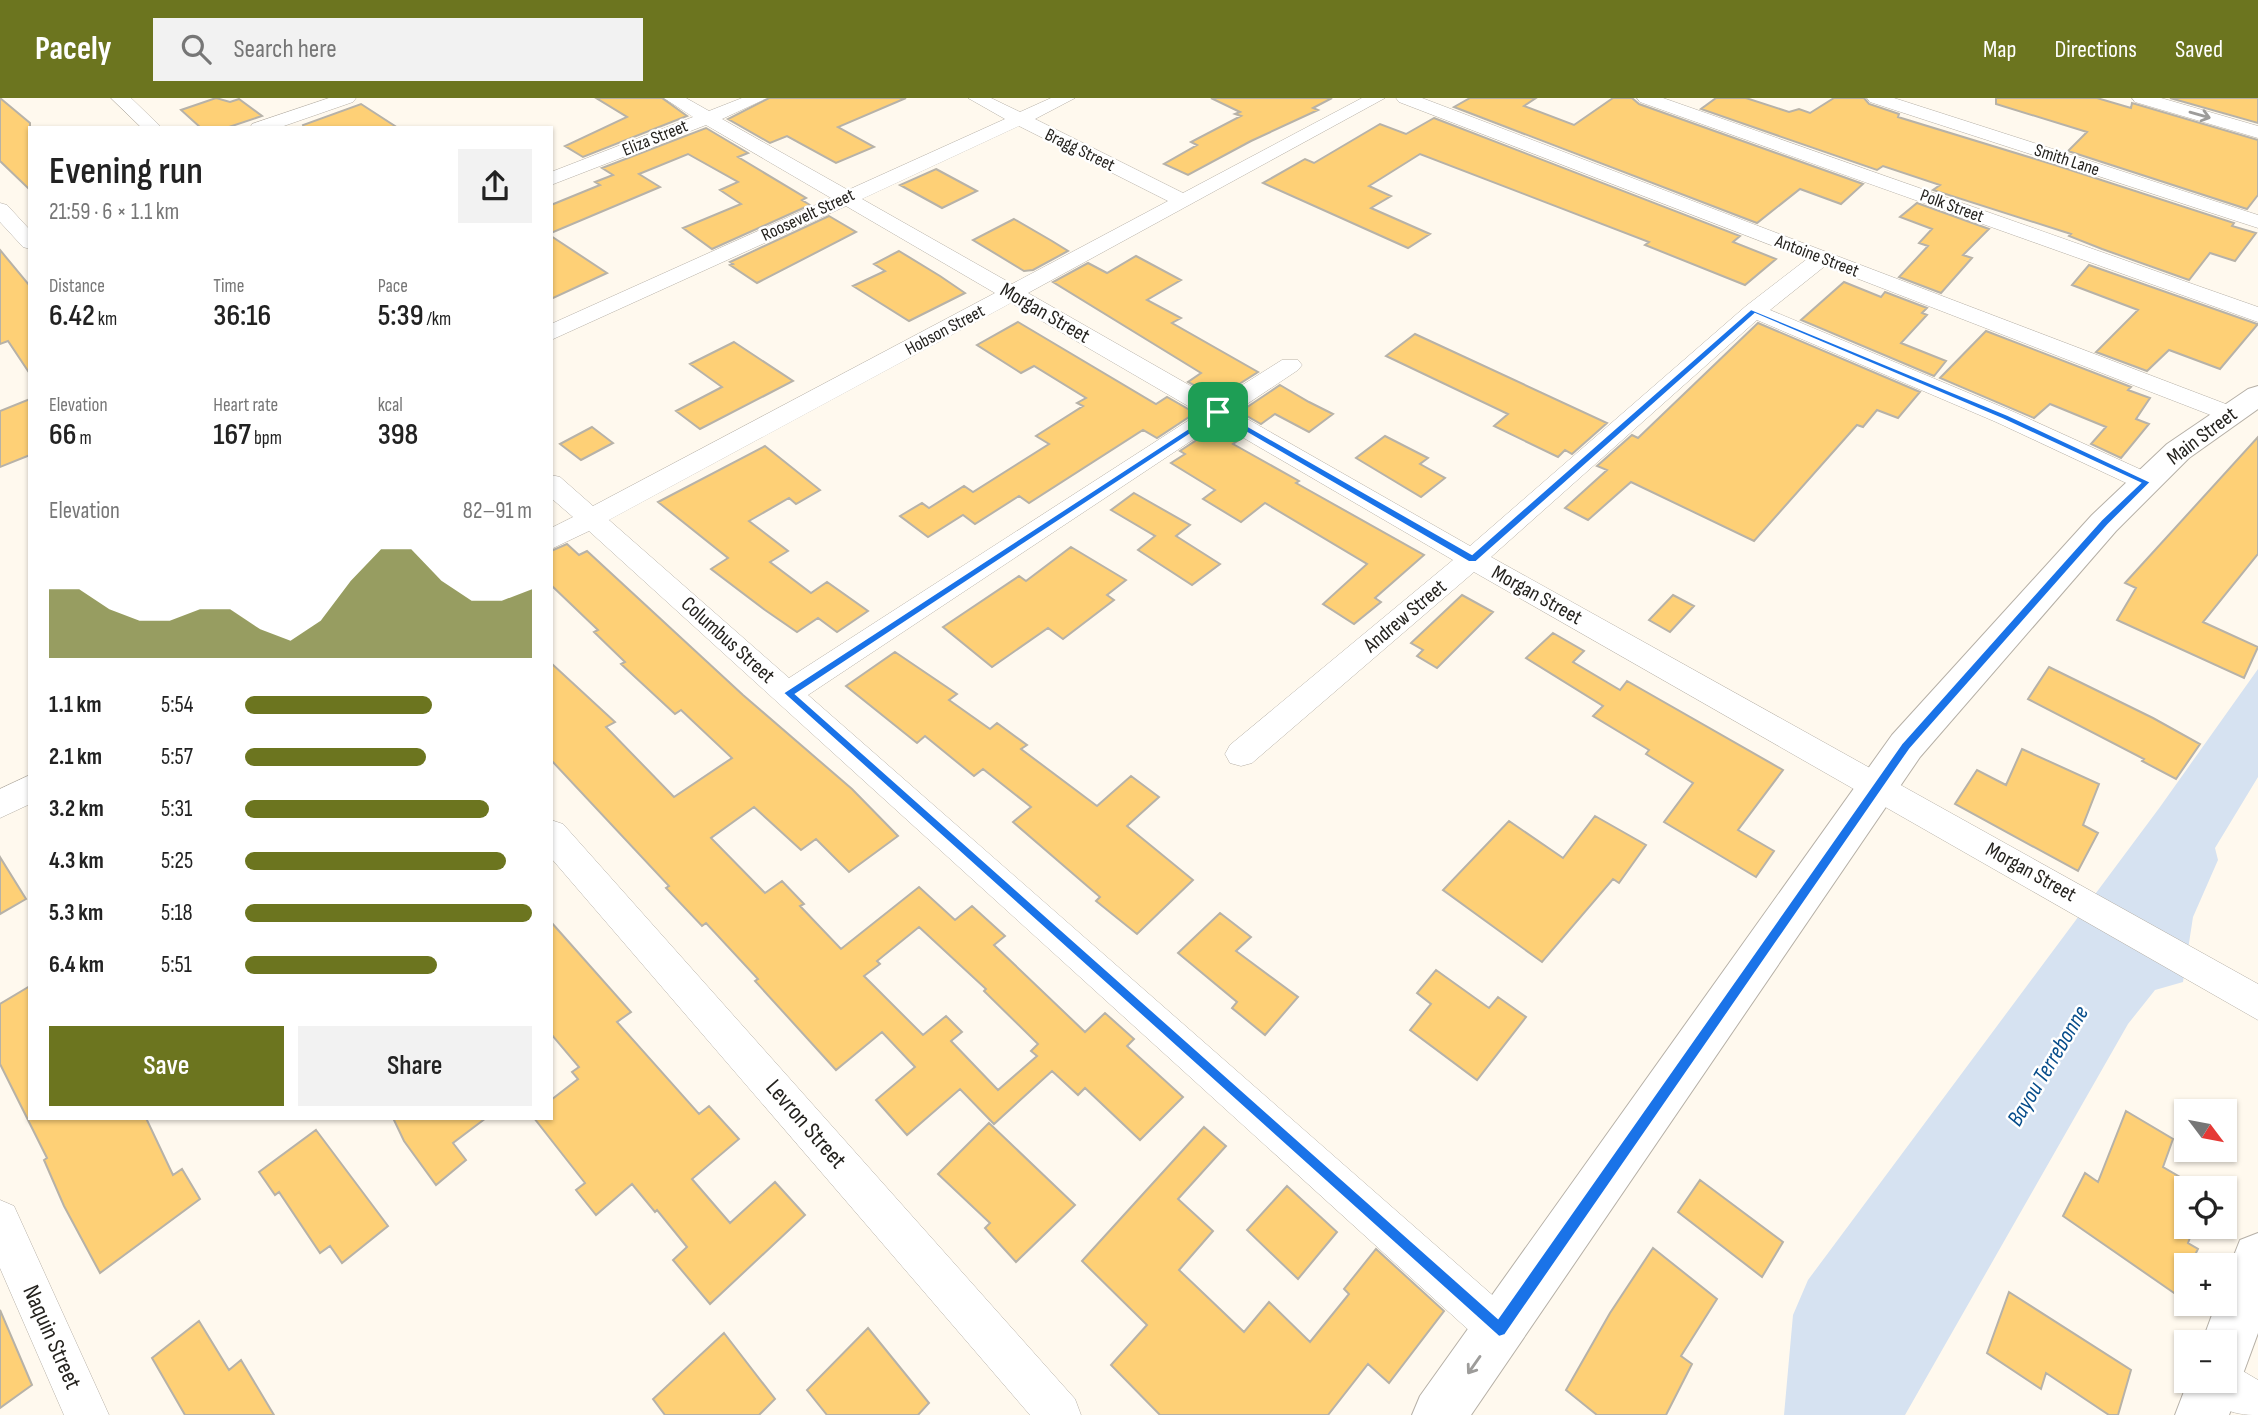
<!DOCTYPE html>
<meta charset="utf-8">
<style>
:root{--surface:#fff;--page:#f2f2f2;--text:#222;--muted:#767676;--accent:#6c751f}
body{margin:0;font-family:"Sofia Sans Condensed",sans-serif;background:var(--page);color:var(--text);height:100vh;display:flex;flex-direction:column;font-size:26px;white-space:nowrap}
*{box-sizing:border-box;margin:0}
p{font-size:23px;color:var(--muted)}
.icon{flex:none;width:38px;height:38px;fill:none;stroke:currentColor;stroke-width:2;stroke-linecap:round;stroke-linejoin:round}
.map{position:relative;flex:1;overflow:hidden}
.drawer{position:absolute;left:28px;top:28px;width:525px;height:994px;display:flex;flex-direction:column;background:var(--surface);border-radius:0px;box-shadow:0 2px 5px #0004}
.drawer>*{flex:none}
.needle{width:46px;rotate:122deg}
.buttons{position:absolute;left:2174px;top:1001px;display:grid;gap:14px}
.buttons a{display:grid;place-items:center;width:63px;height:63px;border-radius:0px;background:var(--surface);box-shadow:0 2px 5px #0004;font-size:35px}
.pin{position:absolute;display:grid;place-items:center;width:60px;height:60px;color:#fff;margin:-30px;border-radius:14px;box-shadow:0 4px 10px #0006}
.round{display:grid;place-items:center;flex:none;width:74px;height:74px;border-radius:0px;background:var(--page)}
.headline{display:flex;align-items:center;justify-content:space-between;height:119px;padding:0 21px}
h1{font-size:38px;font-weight:600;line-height:52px}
.metrics{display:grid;grid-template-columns:repeat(3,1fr);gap:10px;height:119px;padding:7px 21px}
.metrics div{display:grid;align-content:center}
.metrics b{font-size:30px;font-weight:600}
.metrics small{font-size:19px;font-weight:400}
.metrics p{font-size:19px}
.chart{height:196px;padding:14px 21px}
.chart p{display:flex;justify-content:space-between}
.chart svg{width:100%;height:126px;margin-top:7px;fill:var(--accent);opacity:.7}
.cta{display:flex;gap:14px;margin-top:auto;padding:14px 21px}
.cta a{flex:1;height:80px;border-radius:0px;background:var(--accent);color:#fff;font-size:28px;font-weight:600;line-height:80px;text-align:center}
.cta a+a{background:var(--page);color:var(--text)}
ul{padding:0 21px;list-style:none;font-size:23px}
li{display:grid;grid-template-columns:112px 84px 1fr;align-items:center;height:52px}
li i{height:18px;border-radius:9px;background:var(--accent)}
header{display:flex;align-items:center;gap:42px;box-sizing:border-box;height:98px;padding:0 35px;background:var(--accent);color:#fff}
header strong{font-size:33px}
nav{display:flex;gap:38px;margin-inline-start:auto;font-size:24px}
.search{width:490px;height:63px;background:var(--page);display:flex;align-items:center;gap:18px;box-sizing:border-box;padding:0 24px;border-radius:0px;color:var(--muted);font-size:26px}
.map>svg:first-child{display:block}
.water{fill:#d6e2f1}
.building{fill:#fed076;stroke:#b7b2a8;stroke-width:2;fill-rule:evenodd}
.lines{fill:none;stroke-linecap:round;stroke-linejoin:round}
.minor-casing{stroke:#b6b0a7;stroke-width:1}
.major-casing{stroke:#b6b0a7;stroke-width:2}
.minor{fill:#fff;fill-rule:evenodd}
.major{fill:#fff;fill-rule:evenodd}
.oneway{stroke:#9d9c9a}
.route{fill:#1a73e8;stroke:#fff;stroke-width:2;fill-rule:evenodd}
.labels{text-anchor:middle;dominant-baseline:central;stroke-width:5;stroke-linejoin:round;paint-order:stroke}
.far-street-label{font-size:18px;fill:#25231f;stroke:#fff}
.street-label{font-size:21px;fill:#25231f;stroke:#fff}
.water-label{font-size:23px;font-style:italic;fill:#074d8b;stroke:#fff}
.near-street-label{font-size:24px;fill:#25231f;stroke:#fff}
</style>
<header>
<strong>Pacely</strong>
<div class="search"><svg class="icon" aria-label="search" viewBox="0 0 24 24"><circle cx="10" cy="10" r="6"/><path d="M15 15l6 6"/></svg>Search here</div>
<nav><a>Map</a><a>Directions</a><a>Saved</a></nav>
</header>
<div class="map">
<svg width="2258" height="1317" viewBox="0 0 2258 1317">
<rect width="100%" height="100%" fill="#fff9ee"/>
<path class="water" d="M2258 571V679L2215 750 2218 762 2193 819 2183 884 2155 892 2128 926 1905 1317H1784L1793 1217 1808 1182 2160 709Z"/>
<path class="building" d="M0 0 30 25V92L0 63Z
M216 0 230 4 239 1 262 18 226 30H201L181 12Z
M596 0H662L687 18 583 59 565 48 627 19Z
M769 0H906L838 29 874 49 836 65 787 38 770 45 728 21Z
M1211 0H1332L1313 10 1318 12 1251 43 1188 77 1164 66 1197 47 1191 44 1241 18 1235 16 1240 14Z
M1470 0H1536L1524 8 1574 27 1613 0H1632L1639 6 1863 86 1841 106 1800 91 1757 125 1454 9Z
M1716 0H1746L1789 14 1799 11 1810 15 1834 0H1864L1869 6 1899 16 1898 19 2055 67 2234 125 2232 128 2256 135 2235 163 2210 155 2189 182 2102 151 2069 138 2071 136 1933 92 1940 87 1883 68 1877 72 1701 11Z
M1996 0H2097L2131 10 2132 5 2258 42V97L2247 111 2068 53 2087 34 1996 6Z
M2170 0H2258V25Z
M361 6 398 30H304L303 27Z
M1434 20 1740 138 1733 144 1776 161 1745 187 1645 147 1649 144 1420 56 1369 88 1391 98 1371 110 1430 136 1408 150 1263 85 1305 61 1314 65 1380 26 1406 36Z
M706 30 748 55 738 59 806 100 802 102 810 107 712 151 683 130 741 106 720 92 738 84 688 56 639 76 660 89 551 135V107L600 87 595 84 613 77 602 70Z
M936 71 977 93 942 110 900 87Z
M1917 105 1989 131 1963 157 1972 160 1941 195 1899 179 1928 148 1919 145 1932 131 1900 119Z
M829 118 856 134 757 185 730 167 733 166 730 164Z
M1014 121 1052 143 1068 153 1033 172 1024 173 973 142Z
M551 138 607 175 551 201Z
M0 152 30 188V276L8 243 0 246Z
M899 153 940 178 965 195 909 223 853 188 885 173 874 166Z
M1136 158 1181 182 1147 202 1181 220 1172 225 1258 274 1217 300 1188 284 1201 275 1053 184 1088 165 1107 175Z
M2089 167 2257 226H2258L2220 271 2169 252 2147 273 2096 254 2138 212 2072 187Z
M1844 184 1881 199 1885 194 1927 210 1922 215 1927 217 1901 245 1946 263 1934 278 1801 222Z
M1018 224 1156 306 1167 299 1195 315 1157 340 1143 332 1029 405 1019 398 975 426 963 417 928 439 900 418 922 405 929 410 964 388 973 394 1049 346 1036 338 1083 308 1077 305 1086 300 1034 268 1021 275 977 247Z
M1758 225 1920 294 1898 320 1877 312 1863 329 1857 327 1754 443 1631 384 1588 422 1565 410 1607 372 1597 368 1632 337 1638 340Z
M1986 233 2131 289 2128 292 2150 300 2136 321 2149 326 2121 360 2091 346 2106 329 2050 306 2034 320 1940 280Z
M1415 236 1607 325 1572 356 1565 352 1558 359 1494 328 1508 316 1386 258Z
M734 244 793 283 700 331 676 313 722 289 690 266Z
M1280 287 1309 304 1333 316 1309 334 1275 316 1261 326 1240 314Z
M30 301V357L0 369V313Z
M1218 328 1240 341 1233 346 1299 383 1296 385 1424 457 1375 500 1381 504 1354 526 1323 506 1367 466 1265 405 1241 424 1203 401 1215 392 1171 365 1185 356 1180 353Z
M592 329 613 345 581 362 560 346Z
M1385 338 1428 360 1420 366 1445 380 1421 399 1356 360Z
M2258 339V456L2203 524 2258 549 2244 580 2117 522 2136 490 2125 485Z
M765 348 820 392 796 406 789 400 749 423 788 453 770 464 811 495 827 484 868 513 837 534 818 520 797 534 765 512 711 471 728 460 658 404Z
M1134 395 1190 427 1176 438 1220 466 1192 487 1138 452 1155 438 1111 412Z
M567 446 579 457 587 453 743 597 852 691 898 738 849 774 816 741 801 752 754 709 711 740 765 795 782 783 804 806 800 808 841 851 919 789 955 822 972 808 1005 838 994 847 1085 934 1105 915 1134 941 1127 948 1183 999 1140 1042 1085 990 1078 997 1052 973 994 1026 960 991 907 1037 876 1002 915 969 882 934 836 972 755 883 758 881 706 825 702 828 666 790 669 788 551 662V565L615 624 606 629 674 699 732 660 681 612 675 616 621 566 625 564 594 534 598 532 551 487V453ZM919 829 986 891 984 893 1038 946 1031 953 1037 958 998 992 951 943 962 934 946 918 923 937 864 878 880 866 877 863Z
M1071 449 1126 482 1107 497 1114 502 1063 541 1048 530 992 569 943 529 1019 478 1026 483Z
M1462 497 1493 514 1437 570 1417 558 1423 552 1411 545Z
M1673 497 1694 508 1670 534 1649 522Z
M1553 535 1584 553 1573 564 1620 592 1627 583 1783 672 1738 732 1774 753 1756 779 1664 724 1693 685 1646 656 1649 652 1593 618 1603 608 1526 560Z
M895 554 957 596 949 602 990 631 997 625 1027 647 1021 651 1097 708 1131 678 1159 699 1127 728 1193 782 1137 836 1096 803 1100 799 1013 724 1031 709 983 671 974 678 925 638 917 645 846 588Z
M2049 569 2153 620 2200 646 2176 681 2142 663 2144 661 2028 601Z
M2022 651 2099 686 2083 727 2098 735 2078 773 1955 706 1977 672 2006 687Z
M1595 718 1646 747 1619 785 1613 781 1542 864 1443 792 1509 723 1563 760Z
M0 759 26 801 0 816Z
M1220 815 1251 839 1236 853 1298 899 1265 937 1232 910 1237 904 1178 855Z
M551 824 631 914 617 924 699 1016 709 1008 739 1041 692 1081 730 1125 775 1084 805 1117 710 1206 673 1162 687 1149 657 1112 655 1114 632 1086 596 1117 576 1092 585 1085 534 1020H551V1002L578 981 572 974 579 969 551 936Z
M1436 872 1489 910 1498 899 1526 919 1477 982 1410 932 1431 906 1417 895Z
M30 888V1020H146L173 1077 182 1071 200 1101 100 1175 64 1108 44 1062 47 1060 0 966V906Z
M2126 1013 2173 1041 2163 1069 2199 1090H2186V1129H2194L2188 1145 2198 1151 2190 1167H2186V1177L2177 1197 2063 1118 2085 1075 2098 1084Z
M393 1020H486L453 1045 466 1062 436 1087 404 1043Z
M989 1025 1075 1107 1016 1164 985 1130 990 1125 938 1076Z
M1204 1029 1226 1048 1178 1101 1213 1133 1179 1172 1244 1234 1269 1204 1310 1244 1349 1196 1344 1191 1376 1151 1444 1213 1389 1285 1368 1266 1328 1317H1160L1111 1267 1147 1227 1082 1163Z
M316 1032 388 1128 342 1165 330 1148 320 1155 279 1094 275 1097 259 1074Z
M1700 1082 1783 1144 1762 1179 1678 1114Z
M1287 1088 1337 1134 1298 1181 1247 1132Z
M1653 1150 1717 1201 1681 1258 1692 1266 1666 1317H1597L1566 1292 1610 1215Z
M2009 1194 2131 1272 2118 1317H2109L2046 1275 2041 1291 1987 1255Z
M0 1212 32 1287 0 1310Z
M199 1223 229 1272 241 1262 274 1317H185L152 1260Z
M868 1230 929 1305 918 1317H827L807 1292Z
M724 1235 775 1301 759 1317H665L653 1301Z"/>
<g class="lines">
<defs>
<path id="minor" d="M111 0H131L162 30H142Z
M329 0H356L353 4 278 30H250L252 26Z
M664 0H686L709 13 742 0H767L722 21 848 92 1005 21 968 0H991L1020 14 1051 0H1075L1035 21 1183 95 1362 0H1385L1028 195 1217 303 1282 262H1298L1302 267 1298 272 1235 314 1470 448 1746 208 1807 161 1399 4 1396 0H1422L2239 311 2242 316 2239 321H2221L1825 168 1770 212 2014 314 2155 378 2159 384 2155 390 2146 392 2137 390 1996 324 1757 222 1491 459 2258 886V922L1474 474 1252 665 1241 668 1230 665 1225 656 1230 647 1453 462 1218 325 808 597 1514 1216 1520 1231 1514 1246 1499 1252 1484 1246 589 433 551 451V430L573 419 551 400V377L560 379 593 408 995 195 846 108 551 242V226L831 100 706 27 551 87V74L693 19ZM1019 28 1168 103 1012 186 862 101ZM1011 205 1200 315 789 580 609 422Z
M1637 0H1663L2258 209V224L1640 4Z
M1867 0H1894L2258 117V130L1870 4Z
M2132 0H2161L2258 28V40L2135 4Z
M0 105 7 107 30 132V151L23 149 0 124Z
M30 677V706L0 720V691Z
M551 722 563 726 1075 1301 1081 1317H1030L551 760Z
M0 1102 14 1108 109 1317H64L0 1170Z
M2224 1262 2258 1282V1317C2231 1317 2210 1310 2200 1283H2224Z"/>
<path id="major" d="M2258 288V311L2189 360 2116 433 1920 659 1471 1317H1412L1420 1298 1892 637 2092 417 2167 346 2248 291Z
M2258 1135V1235L2243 1276 2239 1277 2242 1283 2229 1317H2175L2188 1283H2224V1244H2202L2216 1206H2224V1183L2240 1142Z"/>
</defs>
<use href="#minor" class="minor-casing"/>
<use href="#major" class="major-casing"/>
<use href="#minor" class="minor"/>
<use href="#major" class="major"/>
</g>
<defs><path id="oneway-shaft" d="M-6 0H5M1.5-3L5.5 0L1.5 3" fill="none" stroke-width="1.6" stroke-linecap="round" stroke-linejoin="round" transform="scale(1.75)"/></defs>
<g class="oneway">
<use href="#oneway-shaft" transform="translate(2200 17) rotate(16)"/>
<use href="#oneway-shaft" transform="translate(1474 1267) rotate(125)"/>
</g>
<path class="route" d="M1751 211 2008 317 2151 384 2108 427 1910 651 1505 1237 1499 1239 783 595 1218 311 1472 456ZM1755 216 2002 321 2140 385 2101 422 1902 645 1498 1220 796 596 1218 318 1469 464H1476Z"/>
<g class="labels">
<g class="far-street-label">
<text transform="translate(655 40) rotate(-22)">Eliza Street</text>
<text transform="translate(1080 52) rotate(26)">Bragg Street</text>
<text transform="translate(2067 62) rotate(18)">Smith Lane</text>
<text transform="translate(1952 108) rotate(20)">Polk Street</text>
<text transform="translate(808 117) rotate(-25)">Roosevelt Street</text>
<text transform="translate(1817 158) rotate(21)">Antoine Street</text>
<text transform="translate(945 232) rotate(-28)">Hobson Street</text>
</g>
<g class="street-label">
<text transform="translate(1045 215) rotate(30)">Morgan Street</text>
<text transform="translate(2202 338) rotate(-37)">Main Street</text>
<text transform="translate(1537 497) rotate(29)">Morgan Street</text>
<text transform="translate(1405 518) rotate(-40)">Andrew Street</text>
<text transform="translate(728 542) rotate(42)">Columbus Street</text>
<text transform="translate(2031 774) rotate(29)">Morgan Street</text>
</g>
<g class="water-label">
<text transform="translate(2048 968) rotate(-59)">Bayou Terrebonne</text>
</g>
<g class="near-street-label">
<text transform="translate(806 1026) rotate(49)">Levron Street</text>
<text transform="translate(52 1239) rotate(66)">Naquin Street</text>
</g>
</g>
</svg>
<div class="buttons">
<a><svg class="needle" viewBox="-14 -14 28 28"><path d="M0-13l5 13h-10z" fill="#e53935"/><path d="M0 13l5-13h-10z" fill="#767676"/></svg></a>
<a><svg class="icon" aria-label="locate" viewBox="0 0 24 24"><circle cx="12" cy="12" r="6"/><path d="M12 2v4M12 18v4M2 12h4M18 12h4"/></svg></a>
<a>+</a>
<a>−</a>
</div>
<div class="pin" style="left:1218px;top:314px;background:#1e9e55"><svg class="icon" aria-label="arrive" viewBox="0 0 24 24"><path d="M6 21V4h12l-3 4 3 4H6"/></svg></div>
<section class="drawer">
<div class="headline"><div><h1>Evening run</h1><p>21:59 · 6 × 1.1 km</p></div><a class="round"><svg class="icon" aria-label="share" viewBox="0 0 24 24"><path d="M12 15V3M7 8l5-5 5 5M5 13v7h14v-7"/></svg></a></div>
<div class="metrics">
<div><p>Distance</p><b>6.42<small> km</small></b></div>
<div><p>Time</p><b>36:16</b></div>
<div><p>Pace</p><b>5:39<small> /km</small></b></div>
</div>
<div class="metrics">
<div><p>Elevation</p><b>66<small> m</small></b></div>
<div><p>Heart rate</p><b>167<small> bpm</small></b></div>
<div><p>kcal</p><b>398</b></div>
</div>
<div class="chart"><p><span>Elevation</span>82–91 m</p>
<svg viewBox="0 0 160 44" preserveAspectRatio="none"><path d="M0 44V20L10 20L20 27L30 31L40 31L50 27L60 27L70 34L80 38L90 31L100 17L110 6L120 6L130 17L140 24L150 24L160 20V44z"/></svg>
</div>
<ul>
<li><b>1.1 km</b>5:54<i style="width:65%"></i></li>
<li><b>2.1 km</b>5:57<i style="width:63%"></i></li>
<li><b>3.2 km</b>5:31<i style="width:85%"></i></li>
<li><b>4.3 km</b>5:25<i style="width:91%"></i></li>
<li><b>5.3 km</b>5:18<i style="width:100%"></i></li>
<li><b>6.4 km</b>5:51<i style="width:67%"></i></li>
</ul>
<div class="cta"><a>Save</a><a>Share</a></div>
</section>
</div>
